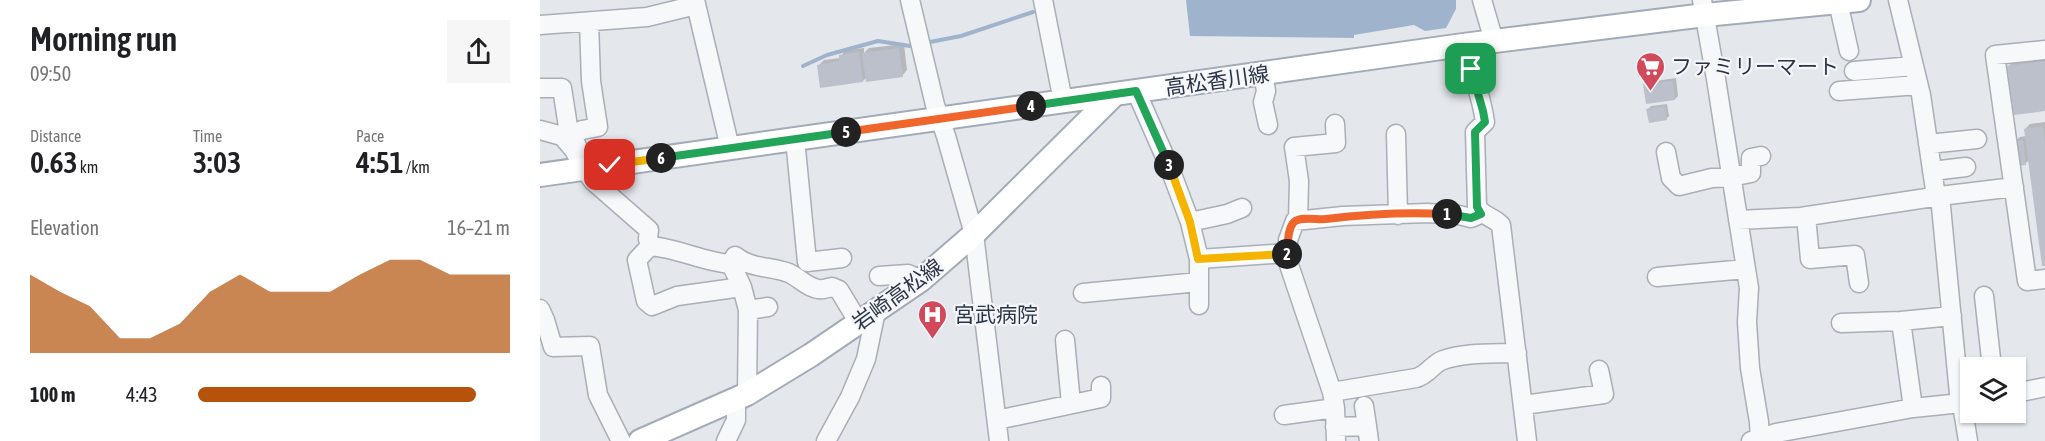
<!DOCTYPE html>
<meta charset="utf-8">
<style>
:root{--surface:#fff;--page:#f6f6f6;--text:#202124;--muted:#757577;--accent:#b45309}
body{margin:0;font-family:"Asap Condensed","Noto Sans JP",sans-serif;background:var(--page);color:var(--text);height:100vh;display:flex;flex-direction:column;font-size:22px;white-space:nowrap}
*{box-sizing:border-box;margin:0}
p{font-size:20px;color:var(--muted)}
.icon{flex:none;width:33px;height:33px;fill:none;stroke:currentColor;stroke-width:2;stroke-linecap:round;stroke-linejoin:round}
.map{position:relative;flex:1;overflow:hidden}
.details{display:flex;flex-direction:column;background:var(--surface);width:540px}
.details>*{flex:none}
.buttons{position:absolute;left:1420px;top:357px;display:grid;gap:12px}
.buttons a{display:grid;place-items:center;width:66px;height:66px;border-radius:0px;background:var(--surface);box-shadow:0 2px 4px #0004;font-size:30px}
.pin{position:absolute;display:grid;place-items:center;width:51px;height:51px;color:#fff;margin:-26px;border-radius:12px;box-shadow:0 3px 9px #0006}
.km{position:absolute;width:30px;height:30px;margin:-15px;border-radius:50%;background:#222;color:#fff;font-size:16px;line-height:30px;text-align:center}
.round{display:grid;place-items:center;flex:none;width:63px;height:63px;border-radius:0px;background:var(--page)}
.head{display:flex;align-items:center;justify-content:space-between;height:102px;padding:0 30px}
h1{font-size:33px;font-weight:600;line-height:45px}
.figures{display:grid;grid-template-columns:repeat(3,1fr);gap:9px;height:102px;padding:6px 30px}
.figures div{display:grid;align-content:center}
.figures b{font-size:30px;font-weight:600}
.figures small{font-size:16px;font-weight:400}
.figures p{font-size:16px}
.chart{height:168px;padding:12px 30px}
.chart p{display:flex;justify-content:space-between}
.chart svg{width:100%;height:108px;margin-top:6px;fill:var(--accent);opacity:.7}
ul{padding:0 30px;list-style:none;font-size:20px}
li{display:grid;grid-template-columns:96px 72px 1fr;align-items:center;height:45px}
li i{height:15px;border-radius:8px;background:var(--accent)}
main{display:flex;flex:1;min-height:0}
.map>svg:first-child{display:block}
.water{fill:#9fb4cc}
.shadow{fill:#0003}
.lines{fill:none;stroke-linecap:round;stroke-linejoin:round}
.stream{stroke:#9fb4cc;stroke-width:4}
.building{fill:#bbc0ca}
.minor-casing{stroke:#a9aeb7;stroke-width:21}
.major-casing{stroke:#a3abb8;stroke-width:26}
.minor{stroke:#f7f8fa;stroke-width:18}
.major{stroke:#fff;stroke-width:22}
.split-1-casing{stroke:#fff;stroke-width:12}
.split-2-casing{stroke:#fff;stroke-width:12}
.split-3-casing{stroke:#fff;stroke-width:12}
.split-4-casing{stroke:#fff;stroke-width:12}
.split-5-casing{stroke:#fff;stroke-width:12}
.split-6-casing{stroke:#fff;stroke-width:12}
.split-7-casing{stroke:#fff;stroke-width:12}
.split-1{stroke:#22a559;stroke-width:8}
.split-2{stroke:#f0652b;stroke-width:8}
.split-3{stroke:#f5b400;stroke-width:8}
.split-4{stroke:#22a559;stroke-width:8}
.split-5{stroke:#f0652b;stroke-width:8}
.split-6{stroke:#22a559;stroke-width:8}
.split-7{stroke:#f5b400;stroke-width:8}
.labels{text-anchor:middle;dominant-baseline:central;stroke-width:4.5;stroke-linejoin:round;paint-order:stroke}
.poi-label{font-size:21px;fill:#2b3445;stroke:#f4f6f9;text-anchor:start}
.street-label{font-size:21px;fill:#2b3445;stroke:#f4f6f9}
</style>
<main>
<section class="details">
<div class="head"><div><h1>Morning run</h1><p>09:50</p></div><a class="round"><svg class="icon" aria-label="share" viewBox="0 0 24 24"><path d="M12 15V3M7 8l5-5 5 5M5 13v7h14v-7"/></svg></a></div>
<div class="figures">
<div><p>Distance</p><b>0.63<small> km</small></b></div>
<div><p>Time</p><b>3:03</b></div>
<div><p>Pace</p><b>4:51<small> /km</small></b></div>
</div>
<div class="chart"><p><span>Elevation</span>16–21 m</p>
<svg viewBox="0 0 160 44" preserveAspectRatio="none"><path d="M0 44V12L10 19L20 25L30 38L40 38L50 32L60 19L70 12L80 19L90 19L100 19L110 12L120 6L130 6L140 12L150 12L160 12V44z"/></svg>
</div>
<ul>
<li><b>100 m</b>4:43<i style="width:89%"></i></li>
</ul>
</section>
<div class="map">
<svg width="1505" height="441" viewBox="0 0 1505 441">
<rect width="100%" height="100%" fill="#e4e7ec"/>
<path class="water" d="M646 0H916V9L906 28 885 31 874 25 814 35V38L650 36Z"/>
<path class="shadow" d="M364 44 367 70 362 76 327 77 323 81 279 65 284 60 300 58 305 50 324 48V53L329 48Z
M1505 57V110L1469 66 1474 61Z
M1136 78 1138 96 1135 99 1105 85 1108 82Z
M1127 104 1129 116 1126 119 1108 109 1111 106Z
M1505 122V264L1489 160 1485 164 1474 142 1480 137 1486 136 1485 129 1490 124Z"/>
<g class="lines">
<path class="stream" d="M390 42 421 36 493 12
M263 66 287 55 338 41 370 46"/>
</g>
<path class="building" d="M359 48 363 77 326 82 322 53Z
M319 52 323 82 280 88 277 65 299 61V55Z
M1505 61V111L1474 115 1467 66Z
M1133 81 1135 100 1106 104 1103 84Z
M1125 106 1127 120 1109 123 1106 109Z
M1503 126 1505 143V266H1502L1484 129Z
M1483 140 1486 165 1476 166 1473 142Z"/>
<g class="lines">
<defs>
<path id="minor" d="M155 0 190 148
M370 0 395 105 406 136 434 234 459 441
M503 0 523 101
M942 0 954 41
M1162 0 1176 79 1209 288 1207 322 1210 368 1219 422 1220 441
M1298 2 1309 51
M0 25 107 17 156 5
M921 46C932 70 941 95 945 122L935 132 937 207C943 216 953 217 961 225L987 441
M1505 50 1455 55 1487 281 1505 279
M1314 71 1374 66
M723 73 726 91 723 102 728 125
M0 88H22L29 133 37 146
M596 91 629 166 650 222 659 259V305
M1299 91 1378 85
M0 130 22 136 34 150 44 169 53 181 109 230 108 239 110 246 97 260 106 301 112 306 137 296 202 287
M856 134 858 215
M32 137 42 130 58 127 51 81 49 22
M255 139 267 262 302 258
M1388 144 1437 139
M1126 152 1131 178 1139 186 1172 178 1191 177 1211 173V158L1221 156
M1392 171 1426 167
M1266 216 1270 259 1315 255 1319 283
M758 220 759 181 754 147 796 143 795 124
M1198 220 1261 217 1400 196 1395 190 1381 95 1358 0
M650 222 687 214 702 208
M110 246C138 248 163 262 191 264
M659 259 747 253
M339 276 368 274 381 280
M1117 277 1206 269
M543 293 659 282
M1444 296 1452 368
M0 309 5 320 13 347 50 346 58 395 81 441
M208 310 228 307
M1361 321 1412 316
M1301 323 1361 321 1373 408
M525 340 531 404
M792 392 876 378C888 375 892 364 903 360 926 352 953 354 977 353
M1476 393 1505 387
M207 394 208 310 202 287 191 264 195 256C211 269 231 266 249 273 260 278 266 287 278 289 283 290 287 288 292 287L299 290 319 323
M983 405 1064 394 1059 370
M824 406 827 426
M744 415 795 408
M457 420 561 398V386
M795 427 827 426 829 441
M186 441 196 420V398
M286 441 310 397 326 359 336 311
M796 441 795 408 792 392 748 262V240L755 221 803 216 887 213 919 215 931 218 941 214
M1211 441 1236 433 1373 408 1431 402
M1428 441 1423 410 1420 404 1400 196 1474 187"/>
<path id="major" d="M0 175 923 45 1165 15 1319 0
M100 441 207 394 271 355 381 280 434 234 575 94"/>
</defs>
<use href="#minor" class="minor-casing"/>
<use href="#major" class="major-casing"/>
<use href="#minor" class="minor"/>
<use href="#major" class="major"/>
</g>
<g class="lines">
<defs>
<path id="split-1" d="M907 214 931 218 941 214 937 207 935 132 945 122 943 111 931 69"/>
<path id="split-2" d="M747 254C748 245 747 229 754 222 761 216 777 220 786 219 826 214 867 212 907 214"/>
<path id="split-3" d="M629 165 650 222 658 259 747 254"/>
<path id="split-4" d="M491 106 596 91 629 165"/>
<path id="split-5" d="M306 132 491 106"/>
<path id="split-6" d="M121 158 306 132"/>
<path id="split-7" d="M70 165 121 158"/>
</defs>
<use href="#split-1" class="split-1-casing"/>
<use href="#split-2" class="split-2-casing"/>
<use href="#split-3" class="split-3-casing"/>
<use href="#split-4" class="split-4-casing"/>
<use href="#split-5" class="split-5-casing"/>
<use href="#split-6" class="split-6-casing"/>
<use href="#split-7" class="split-7-casing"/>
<use href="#split-1" class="split-1"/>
<use href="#split-2" class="split-2"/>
<use href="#split-3" class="split-3"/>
<use href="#split-4" class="split-4"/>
<use href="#split-5" class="split-5"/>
<use href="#split-6" class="split-6"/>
<use href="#split-7" class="split-7"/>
</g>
<defs>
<symbol id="supermarket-pin" viewBox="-11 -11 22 30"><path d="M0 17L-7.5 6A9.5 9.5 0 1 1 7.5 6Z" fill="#d1495b" stroke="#f4f6f9"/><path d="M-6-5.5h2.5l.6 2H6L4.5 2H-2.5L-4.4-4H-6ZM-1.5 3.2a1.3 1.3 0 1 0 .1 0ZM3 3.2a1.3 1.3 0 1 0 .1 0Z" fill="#fff"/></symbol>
<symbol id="hospital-pin" viewBox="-11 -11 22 30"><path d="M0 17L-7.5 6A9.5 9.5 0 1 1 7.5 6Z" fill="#d1495b" stroke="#f4f6f9"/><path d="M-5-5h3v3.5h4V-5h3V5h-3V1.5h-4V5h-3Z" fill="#fff"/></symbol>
</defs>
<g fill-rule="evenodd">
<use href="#supermarket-pin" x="1094" y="50" width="33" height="45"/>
<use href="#hospital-pin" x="376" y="298" width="33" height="45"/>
</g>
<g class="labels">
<g class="poi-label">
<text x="1131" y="66">ファミリーマート</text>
<text x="414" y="314">宮武病院</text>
</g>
<g class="street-label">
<text transform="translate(677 80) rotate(-8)">高松香川線</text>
<text transform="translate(357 294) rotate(-36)">岩崎高松線</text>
</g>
</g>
</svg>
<div class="buttons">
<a><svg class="icon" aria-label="layers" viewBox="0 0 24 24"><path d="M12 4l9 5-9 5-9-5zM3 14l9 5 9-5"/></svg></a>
</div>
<div class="pin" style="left:931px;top:69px;background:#1e9e55"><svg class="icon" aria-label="arrive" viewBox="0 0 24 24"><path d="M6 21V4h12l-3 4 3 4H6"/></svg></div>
<div class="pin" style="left:70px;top:165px;background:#d93025"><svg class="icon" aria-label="check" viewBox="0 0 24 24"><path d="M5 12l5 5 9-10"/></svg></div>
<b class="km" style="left:907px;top:214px">1</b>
<b class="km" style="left:747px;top:254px">2</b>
<b class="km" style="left:629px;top:165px">3</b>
<b class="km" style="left:491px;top:106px">4</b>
<b class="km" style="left:306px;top:132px">5</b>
<b class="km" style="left:121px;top:158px">6</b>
</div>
</main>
